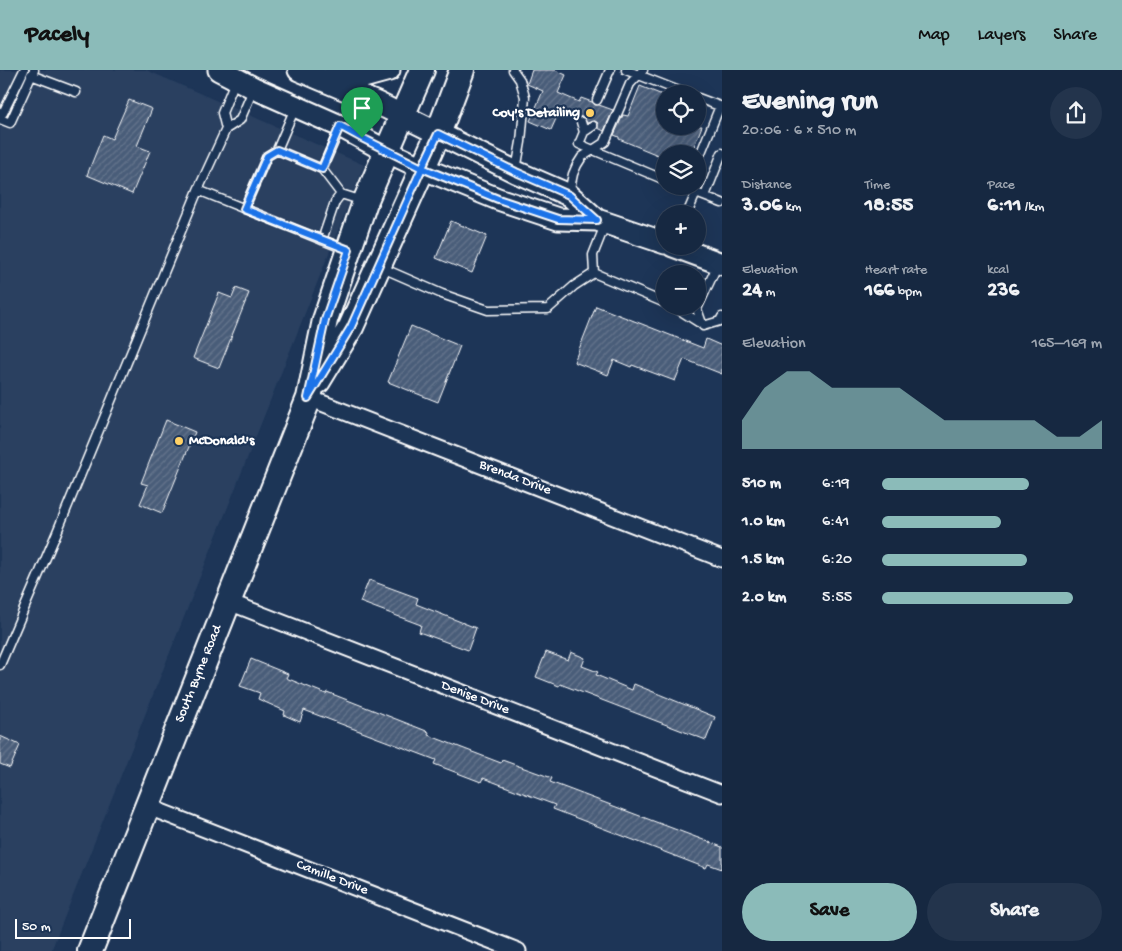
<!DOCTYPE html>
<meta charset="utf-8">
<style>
:root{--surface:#162841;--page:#23344c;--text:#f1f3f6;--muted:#9ea6b1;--line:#35445a;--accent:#8bbbb9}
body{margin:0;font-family:"Gochi Hand",sans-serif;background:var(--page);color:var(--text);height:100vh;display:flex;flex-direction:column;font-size:19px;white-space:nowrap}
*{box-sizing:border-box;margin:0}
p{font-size:16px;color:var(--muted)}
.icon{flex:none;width:28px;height:28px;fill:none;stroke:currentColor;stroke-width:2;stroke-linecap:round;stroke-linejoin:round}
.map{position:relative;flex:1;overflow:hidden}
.panel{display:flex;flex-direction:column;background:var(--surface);width:400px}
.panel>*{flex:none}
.buttons{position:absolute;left:656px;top:15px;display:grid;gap:10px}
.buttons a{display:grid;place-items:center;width:50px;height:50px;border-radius:50%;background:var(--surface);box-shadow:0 5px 20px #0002,0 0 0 1px var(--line);font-size:25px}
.scale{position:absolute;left:15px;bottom:12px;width:116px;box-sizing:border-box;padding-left:5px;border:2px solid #fff;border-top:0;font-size:14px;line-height:18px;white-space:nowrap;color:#fff;-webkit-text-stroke:4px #1d3557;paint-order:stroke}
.pin{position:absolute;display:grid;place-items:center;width:42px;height:42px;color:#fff;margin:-51px -21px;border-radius:50% 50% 50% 0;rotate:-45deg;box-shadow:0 0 5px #0007}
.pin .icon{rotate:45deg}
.round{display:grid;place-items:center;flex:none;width:52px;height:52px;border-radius:26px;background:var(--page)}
.headline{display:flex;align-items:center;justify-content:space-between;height:85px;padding:0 20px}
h1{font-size:28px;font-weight:800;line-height:38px}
.metrics{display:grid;grid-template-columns:repeat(3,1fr);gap:8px;height:85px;padding:5px 20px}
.metrics div{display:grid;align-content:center}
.metrics b{font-size:21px;font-weight:800}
.metrics small{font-size:14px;font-weight:400}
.metrics p{font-size:14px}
.chart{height:140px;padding:10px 20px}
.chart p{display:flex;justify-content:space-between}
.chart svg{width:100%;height:90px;margin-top:5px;fill:var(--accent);opacity:.7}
.primary-button{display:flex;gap:10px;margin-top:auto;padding:10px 20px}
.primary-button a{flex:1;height:58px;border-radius:30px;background:var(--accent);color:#111;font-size:20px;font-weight:800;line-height:58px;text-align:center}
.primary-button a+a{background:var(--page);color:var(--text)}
ul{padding:0 20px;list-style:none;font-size:16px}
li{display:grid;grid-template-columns:80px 60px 1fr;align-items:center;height:38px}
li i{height:12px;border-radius:6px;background:var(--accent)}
header{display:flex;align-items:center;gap:30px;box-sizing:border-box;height:70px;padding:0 25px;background:var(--accent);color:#111}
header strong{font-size:24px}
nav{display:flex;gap:28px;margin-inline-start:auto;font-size:18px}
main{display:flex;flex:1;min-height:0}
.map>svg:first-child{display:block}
.built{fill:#2a4161}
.building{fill:url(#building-hatch);stroke:#fff}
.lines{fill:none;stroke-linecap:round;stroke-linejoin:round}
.lane-casing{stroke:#fff;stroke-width:11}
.street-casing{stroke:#fff;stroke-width:19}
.secondary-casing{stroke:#fff;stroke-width:25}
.primary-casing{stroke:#fff;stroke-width:28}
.lane{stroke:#1d3557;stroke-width:8}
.street{stroke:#1d3557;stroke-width:15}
.secondary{stroke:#1d3557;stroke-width:21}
.primary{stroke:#1d3557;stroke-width:24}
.route-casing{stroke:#fff;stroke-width:10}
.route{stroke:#1a73e8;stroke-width:6}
.poi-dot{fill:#ffd166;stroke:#1d3557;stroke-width:2}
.labels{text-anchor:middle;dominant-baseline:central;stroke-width:4.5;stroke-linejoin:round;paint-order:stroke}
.poi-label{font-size:14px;font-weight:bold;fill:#fff;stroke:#1d3557;text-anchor:end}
.street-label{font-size:14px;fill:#fff;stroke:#1d3557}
</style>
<header>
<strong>Pacely</strong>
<nav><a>Map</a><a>Layers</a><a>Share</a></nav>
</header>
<main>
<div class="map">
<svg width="722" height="881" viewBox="0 0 722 881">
<defs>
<pattern id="building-hatch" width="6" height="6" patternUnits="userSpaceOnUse" patternTransform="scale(1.25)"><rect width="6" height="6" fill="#4a5d79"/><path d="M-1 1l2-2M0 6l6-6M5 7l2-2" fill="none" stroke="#65758d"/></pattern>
</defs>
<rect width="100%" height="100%" fill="#1d3557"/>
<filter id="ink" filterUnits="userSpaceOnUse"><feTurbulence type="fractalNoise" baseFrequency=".02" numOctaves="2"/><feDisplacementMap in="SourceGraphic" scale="10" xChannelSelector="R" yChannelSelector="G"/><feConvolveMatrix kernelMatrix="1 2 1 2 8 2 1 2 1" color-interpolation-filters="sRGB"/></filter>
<g filter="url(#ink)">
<path class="built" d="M0 0H146L364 95 51 881H0Z"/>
<path class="building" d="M532 0H555L566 5 558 23 579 32 581 28 592 32 595 35H599L613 40 604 61 598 58V53L595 51 587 53 583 47H579L576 49 559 42 551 60 530 51 543 21 527 14Z
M640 16 665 26V56H702L691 84H665V88L619 69V67L614 65 623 45 628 46Z
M129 30 152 39 137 76 150 81 132 124 87 105 103 65 112 69Z
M451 151 487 166 472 203 436 188Z
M236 218 249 223 219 298 193 288 219 223 232 228Z
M596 236 703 278 706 269 722 276V304L684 289 675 311 632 295 631 297 614 290 608 305 574 292Z
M411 256 460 276 438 332 388 312Z
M166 350 195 362 162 443 140 434 148 415 141 413Z
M369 510 418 528 416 534 476 558 468 580 419 562 421 555 360 532Z
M546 582 568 590 571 582 585 588 582 596 598 602 596 605 632 620 634 614 715 647 706 670 560 614 559 616 536 607Z
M251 589 288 604 286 608 326 624 327 622 429 662 428 665 501 693 502 690 552 708 550 712 722 777V799L708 794 706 798 553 739 555 735 483 708 481 712 434 694 436 690 304 640 300 652 284 645 285 641 258 629 260 623 240 616Z
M0 666 20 675 10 698 0 694Z"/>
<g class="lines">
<defs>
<path id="lane" d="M513 0 520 10 525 27 521 72 516 100
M626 0 687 24
M31 5 76 22
M235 11 222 43 226 59 240 50 253 20
M698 28 722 37
M597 30 610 0
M0 42 3 43 24 0
M0 49 10 53 34 0
M581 52 584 62 579 74 665 110
M584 62 593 56
M277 80 295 38
M698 90 720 36
M322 99 340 58
M681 116 696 123
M198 120 347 180
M569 123 573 104 577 95 582 87 605 72 630 14 643 0
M705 126 722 83
M244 139 267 86 277 80 322 99 341 124
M687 144 696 123 722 133
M322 170 335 132 341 124 363 131
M718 194 697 239 703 256 720 251 722 247
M380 197 442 224 488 240 548 239 574 216 594 203 665 233
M594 203 593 185 605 155
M673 236 703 255
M0 595 57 462 198 120 226 59"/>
<path id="street" d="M309 328 722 489
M229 532 722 724
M146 736 518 881"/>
<path id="secondary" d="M219 0 254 18 340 56 386 81 422 98 498 129 558 149 597 150 665 173
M299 0 377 33 516 102 569 125 597 150
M330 8 356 9 389 0
M673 176 722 194"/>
<path id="primary" d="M318 311 351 257 438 64 462 0
M90 881 309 328 325 250 365 132 422 0"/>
</defs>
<use href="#lane" class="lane-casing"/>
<use href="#street" class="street-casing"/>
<use href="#secondary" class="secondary-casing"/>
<use href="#primary" class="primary-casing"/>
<use href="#lane" class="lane"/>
<use href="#street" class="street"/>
<use href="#secondary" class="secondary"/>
<use href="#primary" class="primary"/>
</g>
</g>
<g class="lines" filter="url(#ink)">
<defs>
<path id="route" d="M362 68 340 56 322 99 277 80 267 86 244 139 349 180 325 250 308 328 351 257 422 98 498 129 558 149 597 150 569 125 516 102 438 64 422 98 362 68"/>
</defs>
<use href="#route" class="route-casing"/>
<use href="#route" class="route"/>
</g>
<g class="poi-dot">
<circle cx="590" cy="43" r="5"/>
<circle cx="179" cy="371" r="5"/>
</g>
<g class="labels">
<g class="poi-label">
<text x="580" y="43">Coy's Detailing</text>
<text x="189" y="371" text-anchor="start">McDonald's</text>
</g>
<g class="street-label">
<text transform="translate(515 408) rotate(21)">Brenda Drive</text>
<text transform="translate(199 604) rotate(-68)">South Byrne Road</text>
<text transform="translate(475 628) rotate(21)">Denise Drive</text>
<text transform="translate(332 808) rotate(21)">Camille Drive</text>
</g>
</g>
</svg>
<div class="buttons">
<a><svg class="icon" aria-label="locate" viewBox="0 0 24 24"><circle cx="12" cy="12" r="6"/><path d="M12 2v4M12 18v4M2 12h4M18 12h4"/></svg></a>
<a><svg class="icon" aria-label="layers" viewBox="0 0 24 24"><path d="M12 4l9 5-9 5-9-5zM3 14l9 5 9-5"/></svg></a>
<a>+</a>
<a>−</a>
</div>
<div class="scale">50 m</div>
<div class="pin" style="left:362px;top:68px;background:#1e9e55"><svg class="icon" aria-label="arrive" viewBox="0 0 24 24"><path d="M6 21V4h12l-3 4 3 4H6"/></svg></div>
</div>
<section class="panel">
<div class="headline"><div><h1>Evening run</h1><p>20:06 · 6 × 510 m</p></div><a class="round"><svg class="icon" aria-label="share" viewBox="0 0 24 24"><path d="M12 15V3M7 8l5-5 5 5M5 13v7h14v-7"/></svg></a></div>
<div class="metrics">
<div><p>Distance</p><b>3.06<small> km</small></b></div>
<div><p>Time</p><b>18:55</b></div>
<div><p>Pace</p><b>6:11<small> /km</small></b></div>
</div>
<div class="metrics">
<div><p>Elevation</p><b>24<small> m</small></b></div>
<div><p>Heart rate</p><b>166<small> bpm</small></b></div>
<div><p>kcal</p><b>236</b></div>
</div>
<div class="chart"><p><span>Elevation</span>165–169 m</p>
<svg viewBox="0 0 160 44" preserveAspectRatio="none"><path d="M0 44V30L10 14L20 6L30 6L40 14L50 14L60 14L70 14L80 22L90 30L100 30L110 30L120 30L130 30L140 38L150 38L160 30V44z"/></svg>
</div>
<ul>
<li><b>510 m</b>6:19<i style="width:67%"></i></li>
<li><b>1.0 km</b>6:41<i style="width:54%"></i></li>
<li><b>1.5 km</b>6:20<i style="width:66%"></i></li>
<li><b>2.0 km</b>5:55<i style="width:87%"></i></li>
</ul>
<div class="primary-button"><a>Save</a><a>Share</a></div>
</section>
</main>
